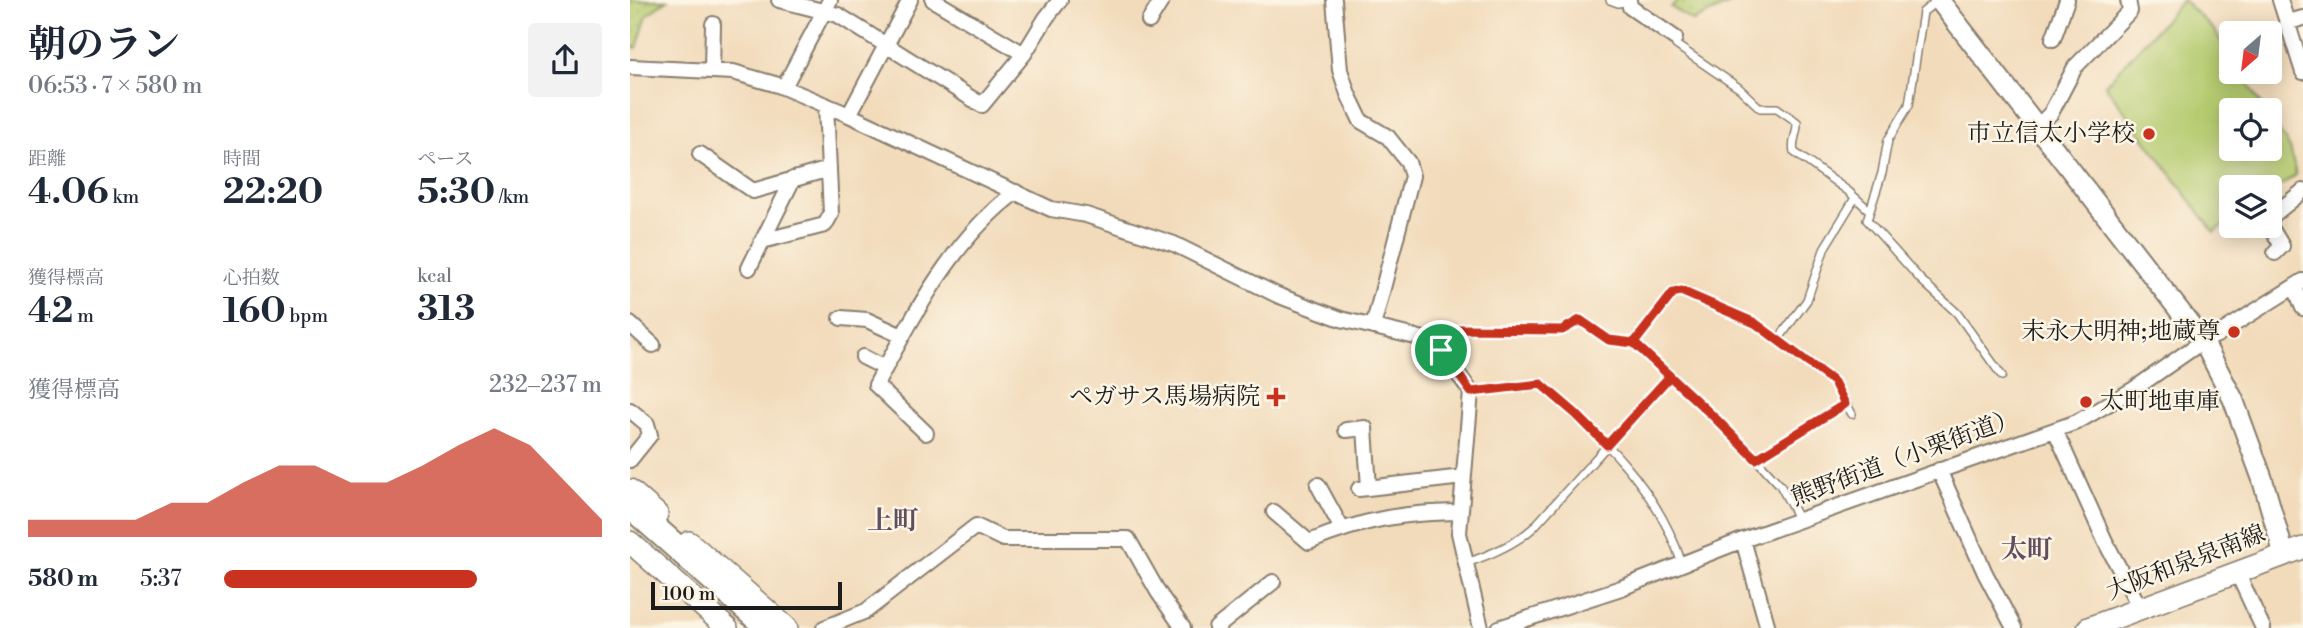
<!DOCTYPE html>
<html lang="ja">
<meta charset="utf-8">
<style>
:root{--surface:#fff;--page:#f2f2f3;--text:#1f2937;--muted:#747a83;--accent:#c8321e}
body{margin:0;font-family:"Libre Bodoni","Noto Serif JP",serif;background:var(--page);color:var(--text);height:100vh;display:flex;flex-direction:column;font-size:26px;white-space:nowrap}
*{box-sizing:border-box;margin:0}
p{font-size:23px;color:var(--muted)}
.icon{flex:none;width:38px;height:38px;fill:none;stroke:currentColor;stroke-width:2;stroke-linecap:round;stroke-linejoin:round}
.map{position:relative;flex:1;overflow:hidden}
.drawer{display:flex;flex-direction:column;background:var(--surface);width:630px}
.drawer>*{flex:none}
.needle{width:46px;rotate:208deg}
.buttons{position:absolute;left:1589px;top:21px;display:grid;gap:14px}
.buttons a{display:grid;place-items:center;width:63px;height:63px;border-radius:7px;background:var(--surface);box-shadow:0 4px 18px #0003;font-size:35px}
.scale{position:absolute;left:21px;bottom:18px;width:191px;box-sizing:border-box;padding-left:7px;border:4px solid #1c1c1c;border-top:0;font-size:19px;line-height:24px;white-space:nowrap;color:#1c1c1c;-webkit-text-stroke:5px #fcf5e5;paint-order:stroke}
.pin{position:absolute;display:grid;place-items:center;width:60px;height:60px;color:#fff;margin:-30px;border:4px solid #fff;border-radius:50%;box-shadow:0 2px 7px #0007}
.round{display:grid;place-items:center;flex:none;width:74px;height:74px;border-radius:7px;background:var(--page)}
.summary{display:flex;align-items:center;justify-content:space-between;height:119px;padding:0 28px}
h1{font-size:38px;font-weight:700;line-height:52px}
.figures{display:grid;grid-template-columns:repeat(3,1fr);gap:10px;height:119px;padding:7px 28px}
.figures div{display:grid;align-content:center}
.figures b{font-size:35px;font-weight:700}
.figures small{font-size:19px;font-weight:400}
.figures p{font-size:19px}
.chart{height:196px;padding:14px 28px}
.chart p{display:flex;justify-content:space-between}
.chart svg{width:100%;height:126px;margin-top:7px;fill:var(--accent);opacity:.7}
ul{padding:0 28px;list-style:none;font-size:23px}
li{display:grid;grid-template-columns:112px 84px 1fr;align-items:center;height:52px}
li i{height:18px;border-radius:9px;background:var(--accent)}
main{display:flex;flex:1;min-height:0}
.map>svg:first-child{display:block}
.park{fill:url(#park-dots);stroke:#687446;stroke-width:2}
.garden{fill:#b5cb6f;stroke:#687446;stroke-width:2}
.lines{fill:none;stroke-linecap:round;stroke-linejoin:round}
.lane-casing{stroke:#877c6c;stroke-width:10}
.street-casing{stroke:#877c6c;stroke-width:18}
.secondary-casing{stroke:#877c6c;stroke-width:23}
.primary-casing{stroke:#877c6c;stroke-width:24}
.highway-casing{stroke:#877c6c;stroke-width:28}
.lane{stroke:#fff;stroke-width:7}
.street{stroke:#fff;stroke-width:14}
.secondary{stroke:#fff;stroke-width:19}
.primary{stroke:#fff;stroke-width:21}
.highway{stroke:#fff;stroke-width:24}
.route-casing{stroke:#fff;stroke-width:14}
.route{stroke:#c8321e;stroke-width:9}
.poi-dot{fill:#c8321e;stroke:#fcf5e5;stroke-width:2.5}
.labels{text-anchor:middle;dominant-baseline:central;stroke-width:5;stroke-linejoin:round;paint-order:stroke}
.poi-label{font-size:24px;fill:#1c1c1c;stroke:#fcf5e5;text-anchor:end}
.street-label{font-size:24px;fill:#1c1c1c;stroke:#fcf5e5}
.neighbourhood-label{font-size:26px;font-weight:bold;fill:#614e5f;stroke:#fcf5e5}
</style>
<main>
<section class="drawer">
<div class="summary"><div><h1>朝のラン</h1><p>06:53 · 7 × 580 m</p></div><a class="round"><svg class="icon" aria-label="share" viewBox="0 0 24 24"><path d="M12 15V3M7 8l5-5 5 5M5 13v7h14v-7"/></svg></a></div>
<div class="figures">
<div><p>距離</p><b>4.06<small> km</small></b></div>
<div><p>時間</p><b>22:20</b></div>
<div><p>ペース</p><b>5:30<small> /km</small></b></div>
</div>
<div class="figures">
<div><p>獲得標高</p><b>42<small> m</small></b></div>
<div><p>心拍数</p><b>160<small> bpm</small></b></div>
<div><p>kcal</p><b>313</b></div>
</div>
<div class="chart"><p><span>獲得標高</span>232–237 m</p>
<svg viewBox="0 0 160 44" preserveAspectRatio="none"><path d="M0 44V38L10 38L20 38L30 38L40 32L50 32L60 25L70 19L80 19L90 25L100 25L110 19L120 12L130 6L140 12L150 25L160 38V44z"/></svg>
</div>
<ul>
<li><b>580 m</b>5:37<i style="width:67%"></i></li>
</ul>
</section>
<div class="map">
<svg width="1673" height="628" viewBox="0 0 1673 628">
<defs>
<pattern id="park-dots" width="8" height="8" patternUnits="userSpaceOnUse" patternTransform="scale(1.75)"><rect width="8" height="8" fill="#b5cb6f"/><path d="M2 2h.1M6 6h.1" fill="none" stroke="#9bae60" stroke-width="1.8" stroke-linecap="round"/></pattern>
</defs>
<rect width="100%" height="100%" fill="#fcf5e5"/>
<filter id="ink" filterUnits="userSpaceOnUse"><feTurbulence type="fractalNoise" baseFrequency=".0143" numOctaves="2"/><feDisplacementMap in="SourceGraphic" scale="14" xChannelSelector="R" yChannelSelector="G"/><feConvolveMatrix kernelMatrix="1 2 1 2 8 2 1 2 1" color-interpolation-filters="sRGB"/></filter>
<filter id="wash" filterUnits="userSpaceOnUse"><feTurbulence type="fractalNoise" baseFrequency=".00686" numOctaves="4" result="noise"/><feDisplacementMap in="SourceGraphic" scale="28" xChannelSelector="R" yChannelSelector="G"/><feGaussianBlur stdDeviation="1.57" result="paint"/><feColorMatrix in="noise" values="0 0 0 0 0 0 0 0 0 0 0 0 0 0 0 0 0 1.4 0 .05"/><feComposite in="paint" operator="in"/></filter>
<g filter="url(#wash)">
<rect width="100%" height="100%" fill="#f2dbbb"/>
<path class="park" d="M0 0H37L17 15 7 48 0 47Z
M1048 0H1108L1063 21 1041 7Z"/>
<path class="garden" d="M1553 0 1584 30 1601 57V72H1611L1635 110H1601V149H1640V117L1660 148 1666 175 1640 193V187H1601V220L1584 232 1475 85Z"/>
</g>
<g filter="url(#ink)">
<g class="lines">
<defs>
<path id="lane" d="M980 0 988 3 999 1
M1308 0 1293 12 1279 105 1258 140 1252 173 1237 220 1291 280 1327 313 1372 376
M1045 38 1046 45 1109 88 1130 108H1147L1167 122C1168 133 1161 141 1164 152L1218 191 1239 210
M1148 340 1177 300 1195 247 1225 198
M1004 343 1084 417 1126 459 1150 485 1169 520
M811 350 831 329 932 330 950 320 979 340 1004 343 1043 294 1051 291 1125 323 1204 382 1222 414
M841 392 911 384C970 434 1028 488 1052 564
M1126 459 1215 404
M836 563C860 555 884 545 903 528L1040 376"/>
<path id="street" d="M149 0 208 15 352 105 394 54 416 18 430 0
M303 0 394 54
M704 0 710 70 718 94 731 121 758 137 778 162 782 176 743 327
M999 0 1000 7 1045 38
M1650 0 1673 72
M519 21 532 0
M1659 22 1673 18
M1423 39 1437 0
M0 67 103 72 148 85 219 115 421 209 456 215 544 244 647 295 711 319 794 339 811 350 841 392 829 533 851 628
M82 70 83 24
M154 87 200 0
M219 115 280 0
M1407 127 1421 113 1445 67 1500 11 1498 0
M70 154 123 191 199 169
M1640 224 1642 216 1673 191
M1640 226 1652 246 1645 253
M132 241 195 225 201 214 196 105
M119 268 163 179
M1665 287 1673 308
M211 318 237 320 272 336
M0 324 23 345
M233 357 255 368
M0 410 17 424 20 435 0 460
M716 430 735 428 739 488
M1425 430 1475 541 1510 608
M296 433 246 385C281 319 324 237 386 192
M1309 470 1355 573 1384 628
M688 485 712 529
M729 489 833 477
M644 512 679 542C735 519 770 513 830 512
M1113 540 1138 628
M1607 572 1633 628
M194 628 236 611 346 526 373 539H498L528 592 553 628
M586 628 643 582
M869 628 991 588 1113 540 1447 422 1504 389 1573 341 1587 335 1673 281"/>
<path id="secondary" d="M1309 0 1573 341 1603 399 1632 478 1654 554"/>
<path id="primary" d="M0 490 27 514
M0 542 97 628
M59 542 157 628
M1458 628 1673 548"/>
<path id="highway" d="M0 506 138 628"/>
</defs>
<use href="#lane" class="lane-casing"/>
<use href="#street" class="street-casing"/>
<use href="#secondary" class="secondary-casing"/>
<use href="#primary" class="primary-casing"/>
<use href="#highway" class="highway-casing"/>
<use href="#lane" class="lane"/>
<use href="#street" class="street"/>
<use href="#secondary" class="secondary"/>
<use href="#primary" class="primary"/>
<use href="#highway" class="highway"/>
</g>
</g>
<g class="lines" filter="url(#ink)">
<defs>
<path id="route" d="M811 350 841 392 911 384 946 414 977 445 1040 376 1004 343 1043 293 1051 291 1125 323 1204 382 1215 404 1126 459 1084 417 1004 343 979 340 950 320 932 330 831 329 811 350"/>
</defs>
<use href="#route" class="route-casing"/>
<use href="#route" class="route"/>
</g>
<g class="poi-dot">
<circle cx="1519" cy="134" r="7"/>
<circle cx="1604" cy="332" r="7"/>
<path d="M642.5 386.5h7v7h7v7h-7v7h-7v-7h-7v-7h7z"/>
<circle cx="1456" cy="402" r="7"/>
</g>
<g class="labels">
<g class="poi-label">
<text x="1505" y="134">市立信太小学校</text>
<text x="1590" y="332">末永大明神;地蔵尊</text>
<text x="630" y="397">ペガサス馬場病院</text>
<text x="1470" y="402" text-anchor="start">太町地車庫</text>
</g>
<g class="street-label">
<text transform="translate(1275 458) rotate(-20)">熊野街道（小栗街道）</text>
<text transform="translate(1556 563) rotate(-21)">大阪和泉泉南線</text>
</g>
<g class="neighbourhood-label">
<text x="263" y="521">上町</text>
<text x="1397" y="550">太町</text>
</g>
</g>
</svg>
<div class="buttons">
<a><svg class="needle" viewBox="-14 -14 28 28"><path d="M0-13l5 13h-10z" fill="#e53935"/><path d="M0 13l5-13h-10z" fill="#747a83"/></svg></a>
<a><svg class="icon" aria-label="locate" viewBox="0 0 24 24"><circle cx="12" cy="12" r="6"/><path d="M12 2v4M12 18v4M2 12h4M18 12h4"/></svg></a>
<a><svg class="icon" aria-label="layers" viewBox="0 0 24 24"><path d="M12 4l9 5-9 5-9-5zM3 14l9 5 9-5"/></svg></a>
</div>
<div class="scale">100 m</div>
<div class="pin" style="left:811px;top:350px;background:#1e9e55"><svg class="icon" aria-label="arrive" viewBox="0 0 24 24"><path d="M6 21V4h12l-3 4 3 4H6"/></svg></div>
</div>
</main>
